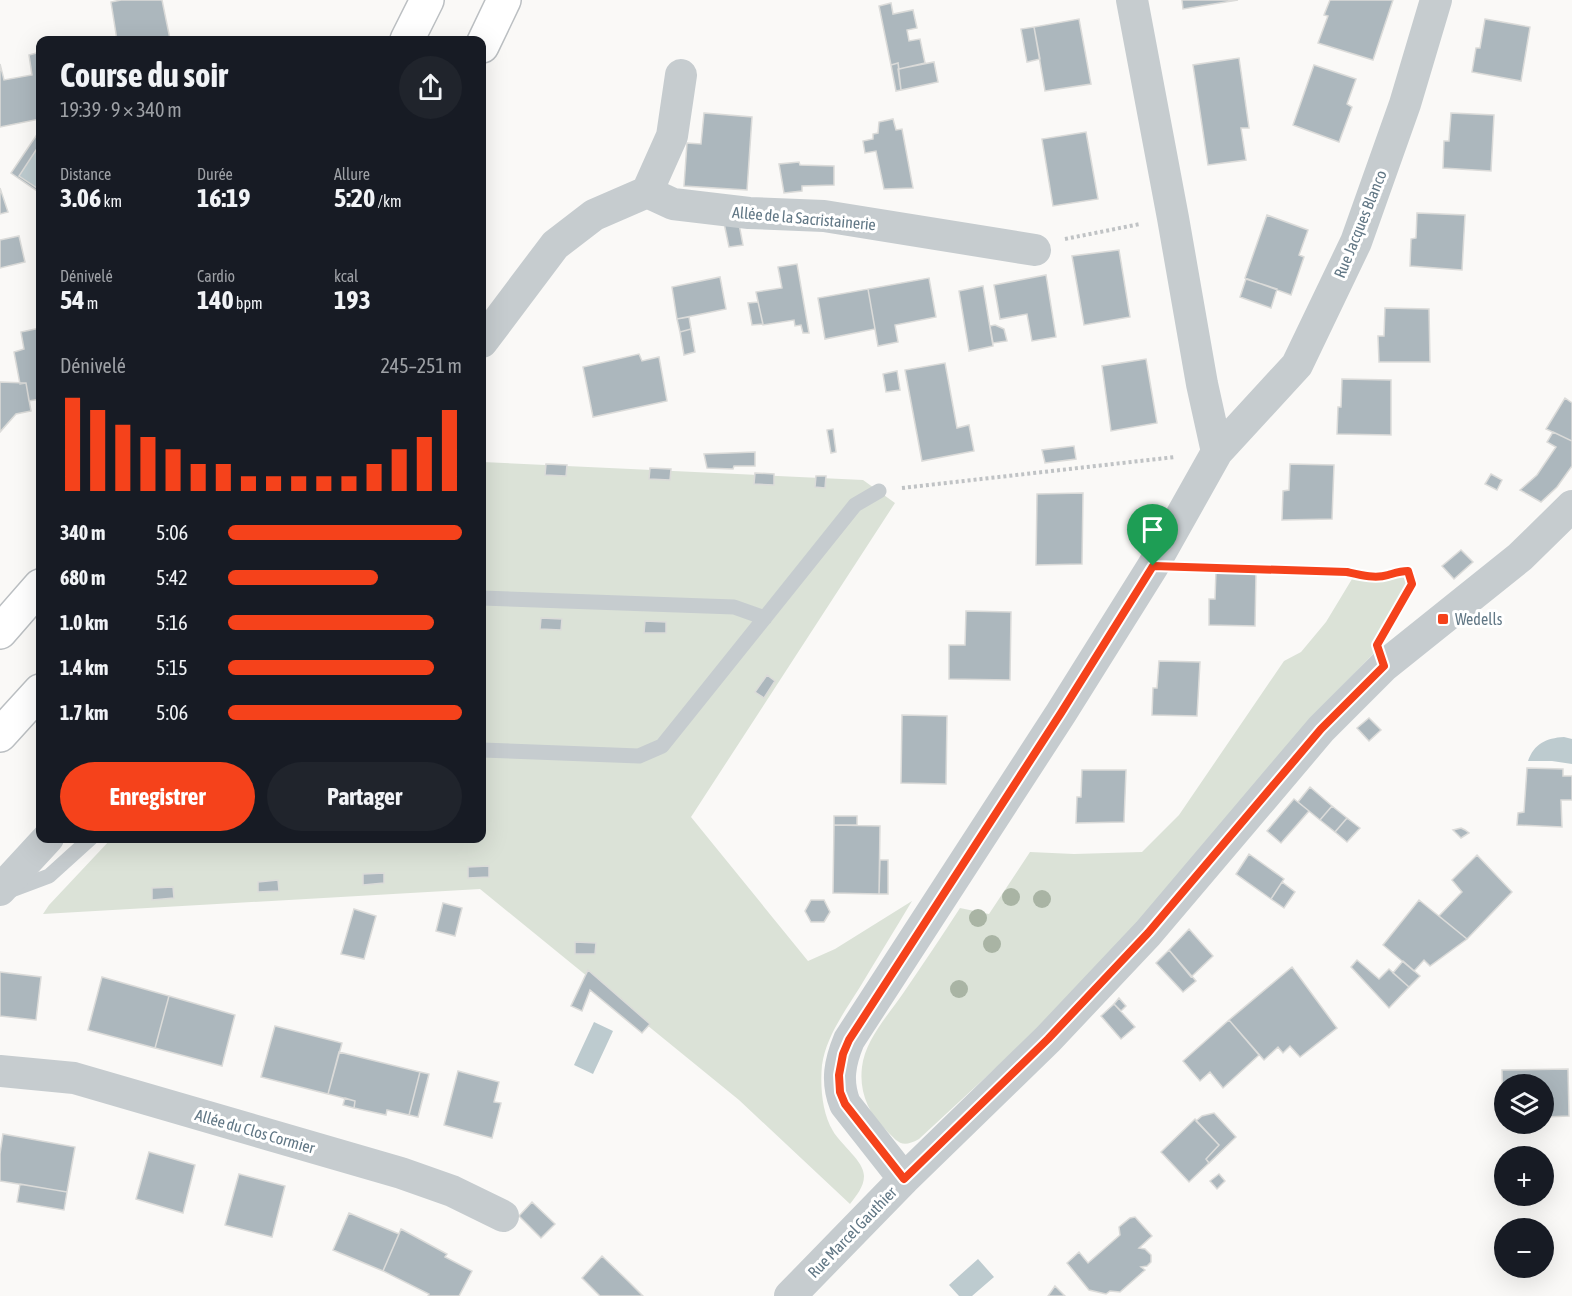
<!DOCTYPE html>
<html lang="fr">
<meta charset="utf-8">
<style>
:root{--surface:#171b24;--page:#20242c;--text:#f1f3f6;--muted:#9ea1a6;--accent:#f5421b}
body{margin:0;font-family:"Asap Condensed",sans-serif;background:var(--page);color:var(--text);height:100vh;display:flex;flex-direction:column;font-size:22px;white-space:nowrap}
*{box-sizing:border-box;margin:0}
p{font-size:20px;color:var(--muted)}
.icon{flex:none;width:33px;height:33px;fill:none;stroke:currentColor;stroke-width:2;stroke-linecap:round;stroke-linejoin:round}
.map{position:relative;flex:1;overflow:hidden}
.panel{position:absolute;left:36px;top:36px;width:450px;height:807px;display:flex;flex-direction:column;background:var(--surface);border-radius:12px;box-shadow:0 6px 24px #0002}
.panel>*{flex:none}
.buttons{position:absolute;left:1494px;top:1074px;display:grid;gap:12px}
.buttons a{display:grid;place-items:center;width:60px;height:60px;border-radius:50%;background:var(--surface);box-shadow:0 6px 24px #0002;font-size:30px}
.pin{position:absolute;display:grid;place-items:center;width:51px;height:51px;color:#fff;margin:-62px -26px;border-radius:50% 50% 50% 0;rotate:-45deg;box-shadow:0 0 6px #0007}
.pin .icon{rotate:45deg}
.round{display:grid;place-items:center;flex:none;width:63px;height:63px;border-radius:32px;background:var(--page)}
.summary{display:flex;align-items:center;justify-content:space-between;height:102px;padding:0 24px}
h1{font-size:33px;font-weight:700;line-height:45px}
.figures{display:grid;grid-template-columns:repeat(3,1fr);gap:9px;height:102px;padding:6px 24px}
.figures div{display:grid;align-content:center}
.figures b{font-size:26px;font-weight:700}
.figures small{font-size:16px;font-weight:400}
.figures p{font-size:16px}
.chart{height:168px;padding:12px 24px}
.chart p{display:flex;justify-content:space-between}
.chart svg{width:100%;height:108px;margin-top:6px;stroke:var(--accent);stroke-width:6}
.primary-button{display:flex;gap:12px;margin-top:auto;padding:12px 24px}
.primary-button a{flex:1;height:69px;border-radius:36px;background:var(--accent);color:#fff;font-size:24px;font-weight:700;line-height:69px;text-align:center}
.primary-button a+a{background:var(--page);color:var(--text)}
ul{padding:0 24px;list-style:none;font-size:20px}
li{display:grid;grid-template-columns:96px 72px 1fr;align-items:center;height:45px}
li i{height:15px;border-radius:8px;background:var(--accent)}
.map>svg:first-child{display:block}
.green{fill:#dbe2d7}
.water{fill:#bdcbcf}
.building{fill:#acb7bd;stroke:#dbdbd9;stroke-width:1.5}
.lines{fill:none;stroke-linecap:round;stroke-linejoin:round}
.motorway-casing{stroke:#bbbfc2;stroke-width:36}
.path{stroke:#c0c3c5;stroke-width:4;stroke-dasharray:3 3;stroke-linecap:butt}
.service{stroke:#c6cccf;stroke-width:15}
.minor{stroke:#c6cccf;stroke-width:32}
.motorway{stroke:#fff;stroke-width:33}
.tree{fill:#a9b4a4}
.route-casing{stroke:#fff;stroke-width:12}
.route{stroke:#f5421b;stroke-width:8}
.poi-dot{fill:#f5421b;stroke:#fff;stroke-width:2}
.labels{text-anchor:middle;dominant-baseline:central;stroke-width:6;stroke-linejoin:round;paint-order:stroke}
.street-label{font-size:16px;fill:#617785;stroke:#fff}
.poi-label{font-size:16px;fill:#617785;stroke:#fff;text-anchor:start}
</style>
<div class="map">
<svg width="1572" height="1296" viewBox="0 0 1572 1296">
<rect width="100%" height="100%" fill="#faf9f7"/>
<path class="green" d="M482 462 863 480 895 503 691 817 808 961 835 949 912 901C895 930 877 958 860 987 845 1011 826 1037 822 1065 820 1086 822 1113 833 1131 841 1145 864 1161 864 1176 864 1187 856 1196 850 1204L739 1100 480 889 43 914 49 905 111 839 482 838Z
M1401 577 1406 578 1408 586 1377 636 1374 653 1320 709 1133 930 1030 1036 919 1139C901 1149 898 1142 885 1129 868 1113 859 1091 862 1067 865 1040 889 1014 904 992 923 964 942 936 960 908L989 914 1030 852 1074 854 1142 852 1179 815 1284 661 1301 652 1326 622 1352 579Z"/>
<path class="water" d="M40 144V182L37 188 19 176Z
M1564 737 1572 739V764L1552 761H1528C1534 744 1546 738 1564 737Z
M594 1022 613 1031 593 1074 574 1065Z
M978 1259 994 1277 972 1296H959L949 1285Z"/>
<path class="building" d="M121 0H162L170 39 117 40 111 2Z
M1182 0H1238L1183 9Z
M1330 0H1393L1373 60 1318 43 1328 16 1324 15Z
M891 3 893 14 913 10 917 28 907 30 909 41 920 39 925 63 899 69 898 63 891 65 879 6Z
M1079 19 1091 84 1045 91 1034 27Z
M1485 19 1530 27 1521 81 1472 72 1476 48H1480Z
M1034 27 1040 59 1027 62 1021 29Z
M40 52V119L0 127V64L4 80 32 75 29 55Z
M1239 58 1249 128H1241L1246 160 1208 165 1193 65Z
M934 62 938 82 901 90 898 69Z
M898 63 901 90 896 91 891 65Z
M1314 65 1356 79 1347 104 1352 107 1339 142 1293 125Z
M704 113 752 117 747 190 684 186 687 143 701 144Z
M1451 113 1494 115 1491 171 1443 168 1444 141H1449Z
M893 119 896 130 902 129 913 188 884 189 876 151 865 153 863 141 873 139V134L878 133 879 122Z
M40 130V144L19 176 37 188 40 182V193L11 173Z
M1086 132 1098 199 1053 206 1042 139Z
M799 162 800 165 834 166V185L802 186V191L784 193 779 164Z
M0 188 8 212 0 214Z
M1417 213 1465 215 1462 270 1410 266 1411 239 1416 238Z
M1267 215 1308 230 1299 255 1304 257 1291 295 1245 278Z
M724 223 739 224 743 245 729 247Z
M19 236 25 262 0 268V240Z
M1119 250 1130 317 1084 325 1072 256Z
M797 264 809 333H803L801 325 795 326 794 320 763 325 756 292 782 288 778 267Z
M1046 275 1056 337 1032 341 1027 314 1000 319 994 285Z
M720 277 726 309 677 319 672 287Z
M929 278 936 317 895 325 898 342 878 346 868 289Z
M1246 279 1277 289 1271 308 1240 297Z
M983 286 993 346 969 351 959 291Z
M868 289 875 329 825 339 818 298Z
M758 302 763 324 752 325 748 303Z
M1385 308 1429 309 1430 362H1379L1378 336H1384Z
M689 317 691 329 680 332 677 319Z
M995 325 1004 329 1007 341 993 343 990 326Z
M40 328V399L29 401 26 383 20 384 14 352 24 349 21 332Z
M691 329 695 352 684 355 680 332Z
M639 354 642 361 659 357 667 401 593 417 583 367Z
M1146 359 1157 423 1111 431 1102 366Z
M945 363 957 428 969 425 974 451 922 461 905 370Z
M897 371 900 390 886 392 883 374Z
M1342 379 1391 380V435L1337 434 1338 407H1341Z
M0 382 26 383 31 411 16 414 0 432Z
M1565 398 1572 403V441L1546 429Z
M833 429 836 452 831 453 827 430Z
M1553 432 1572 441V466L1557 487 1541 502 1520 490 1537 475 1556 447 1547 442Z
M1074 446 1076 459 1045 463 1042 450Z
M755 452V466H734L733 469 707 468 704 454Z
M546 464 567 465 566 476 545 475Z
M1290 464 1334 465 1332 519 1282 520 1283 491 1289 490Z
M650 468 671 469 670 480 649 479Z
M755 473 774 474V485L754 484Z
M1491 474 1502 480 1497 490 1485 484Z
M816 476H826L825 488 815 487Z
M1083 493 1082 564 1036 565 1037 494Z
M1461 550 1473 562 1454 579 1442 566Z
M1216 570H1256L1255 626 1209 625V599H1215Z
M966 611 1011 612 1010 680 949 679V645H965Z
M541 618 562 619 561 630 540 629Z
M645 621 666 622V633H644Z
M1159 661 1200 662 1197 716 1152 715 1153 688H1157Z
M767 675 775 681 764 698 755 692Z
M902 715 947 716 946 784 901 783Z
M1369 718 1381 730 1369 741 1357 728Z
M1527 768 1563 769V776H1572V800H1561L1562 827 1517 825 1518 813 1524 812Z
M1082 770H1126L1124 822 1076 823 1077 797H1081Z
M1310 787 1332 806 1320 820 1298 802Z
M1294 799 1309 811 1281 843 1267 831Z
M1332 806 1347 818 1335 832 1320 820Z
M834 816H857V825H834Z
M1347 818 1360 828 1347 842 1335 832Z
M834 825 880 826 879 894 833 893Z
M1461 828 1465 830 1469 833 1461 838 1453 830Z
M1249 854 1284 879 1271 899 1236 874Z
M1477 855 1512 892 1467 939 1439 916 1462 892 1452 880Z
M880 860H888V894H879Z
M489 866V877L468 878V867Z
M384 873V883L363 885V874Z
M278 880 279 891 258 892V882Z
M1282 882 1295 892 1284 908 1271 899Z
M173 887 174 898 152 900V888Z
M811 900H824L830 912 824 922H811L805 911Z
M1419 900 1467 939 1430 966 1424 960 1414 971 1383 945Z
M443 903 462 908 455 936 436 931Z
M354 909 376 916 364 959 341 954Z
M1189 929 1213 956 1191 977 1169 950Z
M575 942 596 943 595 954H575Z
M1169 950 1196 981 1183 992 1156 963Z
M1357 960 1379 979 1389 969 1409 987 1389 1008 1351 967Z
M1403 961 1420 976 1409 987 1393 973Z
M1292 967 1337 1028 1300 1057 1290 1046 1283 1053 1278 1047 1264 1060 1229 1020Z
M588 970 650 1024 642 1033 590 990 582 1011 571 1006Z
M0 972 41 977 36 1020 0 1016Z
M102 977 169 996 155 1048 88 1030Z
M169 996 235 1015 222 1066 155 1048Z
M1119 998 1126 1006 1121 1011 1114 1004Z
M1114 1004 1135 1027 1121 1039 1101 1016Z
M1229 1020 1259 1055 1223 1088 1210 1072 1200 1081 1183 1061Z
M275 1026 342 1043 328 1094 261 1077Z
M339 1052 420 1072 409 1115 387 1110 386 1115 354 1108 355 1101 328 1094Z
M1568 1069 1569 1116 1544 1117V1084H1504L1503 1118 1502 1070Z
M458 1071 499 1082 494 1102 501 1103 492 1138 444 1125Z
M420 1072 429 1074 418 1117 409 1115Z
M345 1098 355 1101 354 1108 343 1105Z
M1214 1113 1236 1137 1209 1163 1206 1159 1219 1145 1196 1121 1202 1116Z
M1195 1119 1219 1145 1206 1159 1209 1163 1189 1182 1161 1152Z
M3 1134 75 1147 67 1192 0 1181V1154Z
M149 1152 195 1165 183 1213 136 1199Z
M239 1174 285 1186 272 1237 225 1225Z
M1219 1174 1225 1181 1217 1189 1210 1181Z
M20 1184 67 1192 64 1210 17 1202Z
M532 1202 555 1224 541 1238 519 1216Z
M349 1213 399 1234 383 1271 333 1250Z
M1135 1217 1152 1236 1139 1248 1145 1249 1151 1255V1262L1147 1266 1141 1267 1145 1270 1120 1292 1110 1291 1106 1294 1089 1290 1067 1263 1079 1252 1088 1263 1120 1235 1119 1227 1130 1218Z
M401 1229 447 1254 445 1257 472 1271 459 1296H428L429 1294 383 1271Z
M602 1256 629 1282 643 1296H600L582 1278Z
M1055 1286 1065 1296H1048Z"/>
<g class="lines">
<defs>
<path id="motorway" d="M407 40 427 0
M482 46 504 0
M0 632 40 586
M0 735 40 691"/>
</defs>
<use href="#motorway" class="motorway-casing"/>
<path class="path" d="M1065 239 1140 224
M902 488 1175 457
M1190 567 1347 572C1360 575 1375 579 1388 575 1395 573 1400 571 1408 571L1412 584 1396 611"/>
<path class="service" d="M482 598 734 607 765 618
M482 750 639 756 662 746 855 505 879 491
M9 891 49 876 91 838"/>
<path class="minor" d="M1132 0 1173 218 1202 384 1217 452
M647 192 673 204 749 213 824 216 1035 250
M482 342 555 245 594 215 647 192 672 136 681 75
M0 890 48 838
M0 1071 74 1078 401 1173 452 1191 503 1216
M904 1179 845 1104C836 1081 840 1062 849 1040L1061 713 1153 566 1217 452 1297 365 1356 242 1405 104 1436 0
M790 1296 904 1179 1048 1039 1148 933 1321 729 1384 666 1520 557 1572 506"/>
<use href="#motorway" class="motorway"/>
</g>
<g class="tree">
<circle cx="1011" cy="897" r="9"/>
<circle cx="1042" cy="899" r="9"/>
<circle cx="978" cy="918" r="9"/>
<circle cx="992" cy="944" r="9"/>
<circle cx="959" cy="989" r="9"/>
</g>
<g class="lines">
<defs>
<path id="route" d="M1153 566 1347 572C1360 575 1375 579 1388 575 1395 573 1400 571 1408 571L1412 584 1377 645 1384 666 1321 729 1148 933 1048 1039 904 1179 845 1104 840 1092 839 1075 843 1054 849 1040 1061 713Z"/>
</defs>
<use href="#route" class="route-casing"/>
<use href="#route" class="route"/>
</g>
<rect class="poi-dot" x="1437" y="613" width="12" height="12" rx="3"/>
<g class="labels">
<g class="street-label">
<text transform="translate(804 218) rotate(5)">Allée de la Sacristainerie</text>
<text transform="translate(1360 224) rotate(-68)">Rue Jacques Blanco</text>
<text transform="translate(255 1131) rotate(16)">Allée du Clos Cormier</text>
<text transform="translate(852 1232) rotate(-46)">Rue Marcel Gauthier</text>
</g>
<g class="poi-label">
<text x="1455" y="619">Wedells</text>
</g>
</g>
</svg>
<div class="buttons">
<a><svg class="icon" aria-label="layers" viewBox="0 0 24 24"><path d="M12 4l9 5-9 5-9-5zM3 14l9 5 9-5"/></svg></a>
<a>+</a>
<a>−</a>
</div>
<div class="pin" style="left:1153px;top:566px;background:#1e9e55"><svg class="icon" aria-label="arrive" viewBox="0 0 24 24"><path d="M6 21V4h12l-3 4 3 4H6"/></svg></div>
<section class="panel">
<div class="summary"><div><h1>Course du soir</h1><p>19:39 · 9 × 340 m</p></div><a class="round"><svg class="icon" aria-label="share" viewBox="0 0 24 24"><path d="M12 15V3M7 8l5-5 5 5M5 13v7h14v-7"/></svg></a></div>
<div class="figures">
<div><p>Distance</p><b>3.06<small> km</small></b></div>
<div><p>Durée</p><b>16:19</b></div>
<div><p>Allure</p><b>5:20<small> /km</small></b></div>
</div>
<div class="figures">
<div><p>Dénivelé</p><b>54<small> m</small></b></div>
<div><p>Cardio</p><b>140<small> bpm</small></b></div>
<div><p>kcal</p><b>193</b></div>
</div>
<div class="chart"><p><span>Dénivelé</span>245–251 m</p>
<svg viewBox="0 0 160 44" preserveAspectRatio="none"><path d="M5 44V6M15 44V11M25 44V17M35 44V22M45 44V27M55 44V33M65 44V33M75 44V38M85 44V38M95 44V38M105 44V38M115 44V38M125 44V33M135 44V27M145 44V22M155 44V11"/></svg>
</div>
<ul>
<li><b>340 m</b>5:06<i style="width:100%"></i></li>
<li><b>680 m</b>5:42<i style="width:64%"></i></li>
<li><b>1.0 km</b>5:16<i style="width:88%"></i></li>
<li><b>1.4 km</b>5:15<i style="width:88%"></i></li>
<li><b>1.7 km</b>5:06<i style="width:100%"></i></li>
</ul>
<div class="primary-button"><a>Enregistrer</a><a>Partager</a></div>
</section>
</div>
